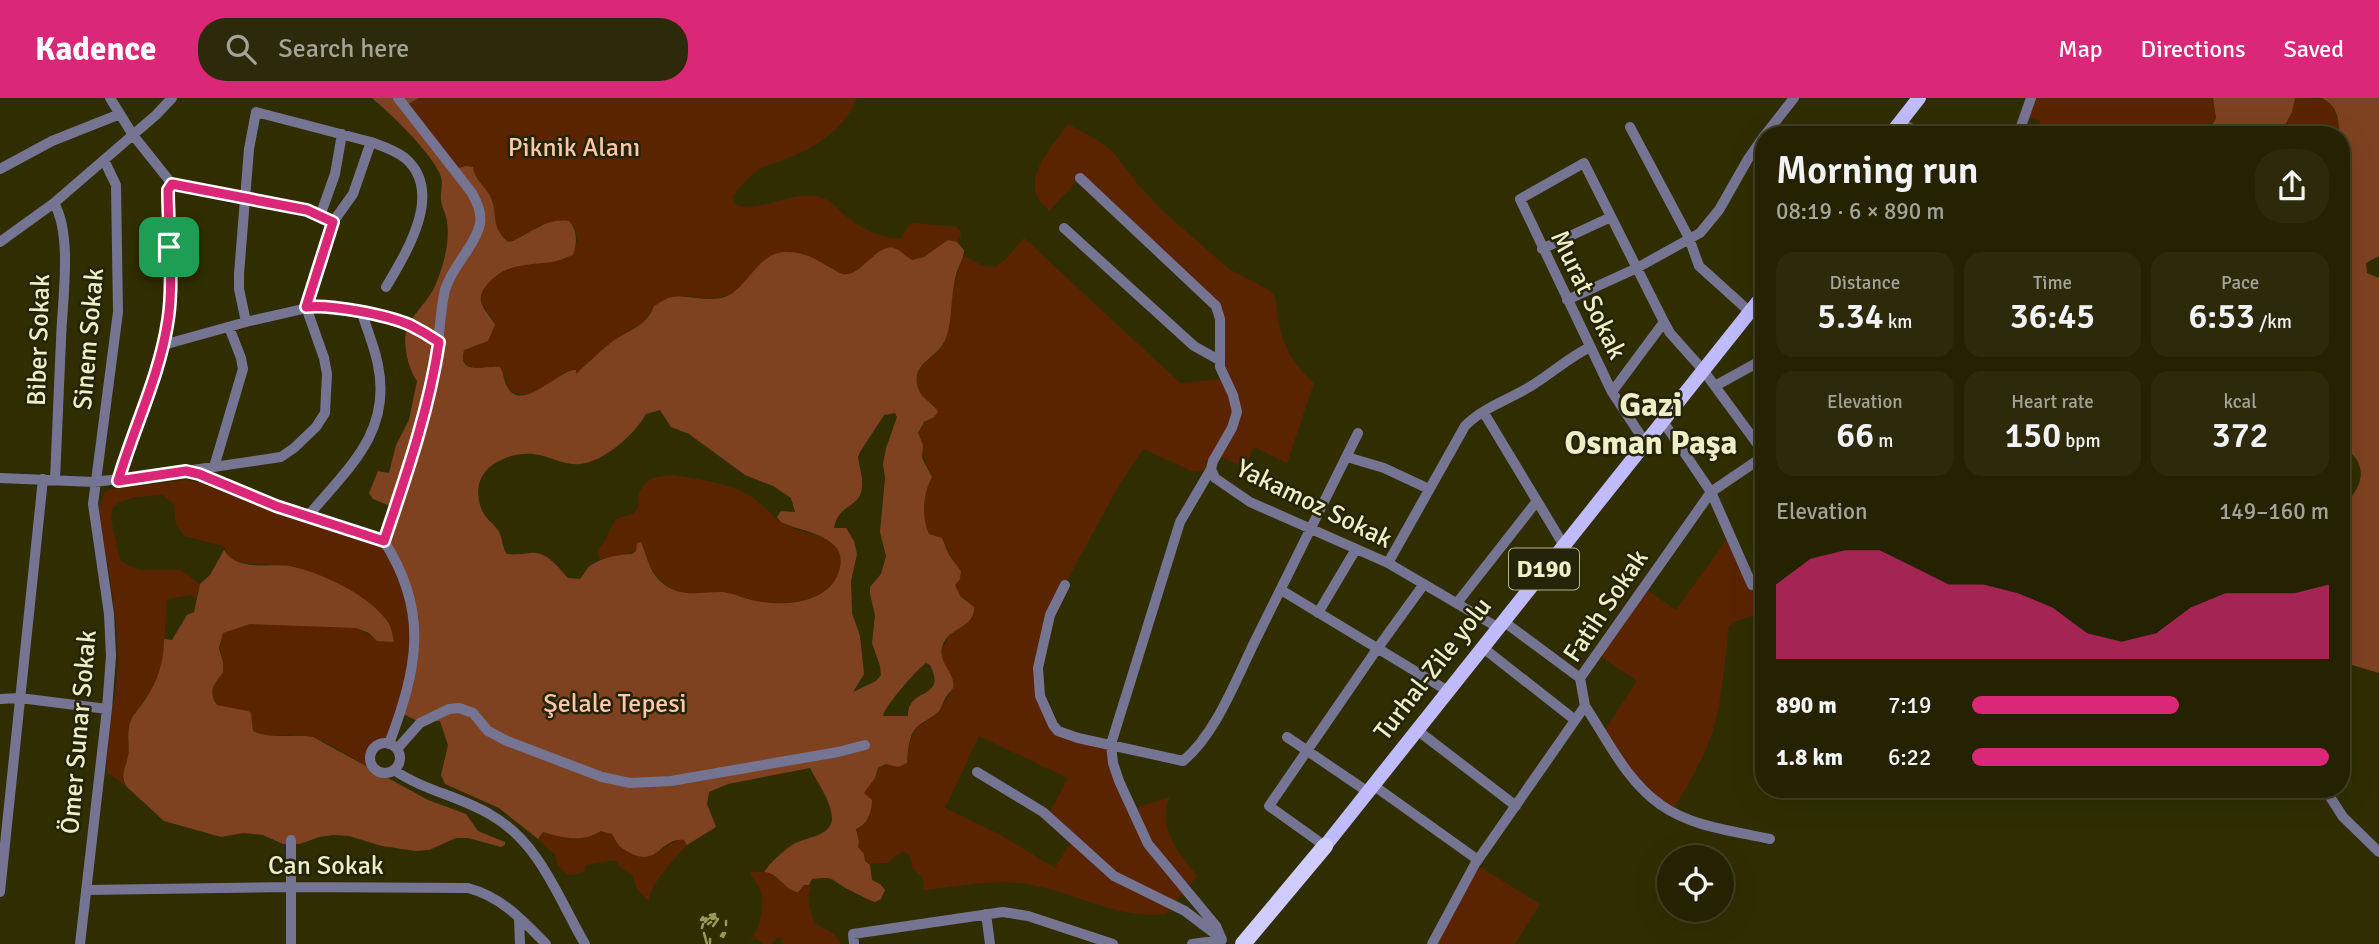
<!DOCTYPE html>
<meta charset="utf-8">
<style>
:root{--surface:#242200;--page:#2c2a0a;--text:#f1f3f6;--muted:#a3a499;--line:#413f22;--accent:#db2777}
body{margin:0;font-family:Signika,sans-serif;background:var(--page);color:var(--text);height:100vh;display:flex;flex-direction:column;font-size:26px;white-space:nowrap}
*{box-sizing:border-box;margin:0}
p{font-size:23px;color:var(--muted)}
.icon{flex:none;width:38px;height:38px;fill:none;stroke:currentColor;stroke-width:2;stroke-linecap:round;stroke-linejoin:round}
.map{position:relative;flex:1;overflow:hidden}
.drawer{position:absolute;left:1755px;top:28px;width:595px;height:672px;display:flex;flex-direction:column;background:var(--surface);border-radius:28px;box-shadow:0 7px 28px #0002,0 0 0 2px var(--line)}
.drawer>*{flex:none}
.buttons{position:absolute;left:1657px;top:747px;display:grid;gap:14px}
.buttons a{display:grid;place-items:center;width:77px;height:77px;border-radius:50%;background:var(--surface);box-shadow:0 7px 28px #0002,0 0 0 2px var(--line);font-size:35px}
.pin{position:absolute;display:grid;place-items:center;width:60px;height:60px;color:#fff;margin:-30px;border-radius:14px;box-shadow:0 4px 10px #0006}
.round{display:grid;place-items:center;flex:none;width:74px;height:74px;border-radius:28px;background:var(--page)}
.head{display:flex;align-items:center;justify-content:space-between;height:119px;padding:0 21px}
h1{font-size:38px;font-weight:600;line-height:52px}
.metrics{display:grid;grid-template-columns:repeat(3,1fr);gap:10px;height:119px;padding:7px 21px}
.metrics div{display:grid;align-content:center;border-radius:18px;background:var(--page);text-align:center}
.metrics b{font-size:35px;font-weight:600}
.metrics small{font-size:19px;font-weight:400}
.metrics p{font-size:19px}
.chart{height:196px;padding:14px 21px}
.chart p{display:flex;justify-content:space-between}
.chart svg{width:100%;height:126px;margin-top:7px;fill:var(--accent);opacity:.7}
ul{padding:0 21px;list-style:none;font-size:23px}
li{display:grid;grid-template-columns:112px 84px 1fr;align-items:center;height:52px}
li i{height:18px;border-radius:9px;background:var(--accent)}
header{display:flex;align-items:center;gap:42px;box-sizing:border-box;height:98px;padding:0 35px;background:var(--accent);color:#fff}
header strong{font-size:33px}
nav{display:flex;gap:38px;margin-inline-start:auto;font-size:24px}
.search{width:490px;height:63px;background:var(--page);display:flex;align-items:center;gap:18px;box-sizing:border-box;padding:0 24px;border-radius:28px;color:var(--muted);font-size:26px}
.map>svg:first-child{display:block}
.green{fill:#5b2400;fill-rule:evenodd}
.forest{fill:#7e4221;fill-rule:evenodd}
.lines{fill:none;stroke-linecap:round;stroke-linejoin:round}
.stream{stroke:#9a9858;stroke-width:2.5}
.minor{stroke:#767493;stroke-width:10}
.primary{stroke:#c0bbfc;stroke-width:14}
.trunk{stroke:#d0ccfd;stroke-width:16}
.route-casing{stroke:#fff;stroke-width:14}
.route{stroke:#db2777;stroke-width:9}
.labels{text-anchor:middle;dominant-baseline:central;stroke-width:5;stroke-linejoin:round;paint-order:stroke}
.shield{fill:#252409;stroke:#b2b28e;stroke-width:2}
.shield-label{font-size:24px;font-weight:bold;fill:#efefc7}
.park-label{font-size:26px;fill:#ffc6aa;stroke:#252409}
.street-label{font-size:26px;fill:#efefc7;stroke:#252409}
.district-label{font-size:33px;font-weight:bold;fill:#efefc7;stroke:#252409}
</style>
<header>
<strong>Kadence</strong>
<div class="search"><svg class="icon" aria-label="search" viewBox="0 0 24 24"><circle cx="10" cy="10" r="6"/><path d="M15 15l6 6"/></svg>Search here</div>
<nav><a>Map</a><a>Directions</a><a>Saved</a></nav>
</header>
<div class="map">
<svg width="2379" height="846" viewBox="0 0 2379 846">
<rect width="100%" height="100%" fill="#302e00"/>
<path class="green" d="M418 0H857C846 28 818 49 790 59 779 64 765 67 755 74 746 81 740 89 733 98L734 106C763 117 796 88 825 101 831 103 837 110 842 115 859 129 879 141 901 140L909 127 916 125 956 129 960 132 961 138 957 144 948 142 924 159 912 162 894 150 877 156 856 175 842 176 808 157 752 176 746 184 729 197 713 201 686 198 654 208C646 228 628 232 613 244 599 254 587 266 575 278L565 274C550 287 529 304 509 292L505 278 493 268C479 272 459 272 463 252L481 246 491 218C456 181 525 162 552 164L578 144 574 128 540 127 525 138 508 144 500 137 494 127V109L478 80 474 75 455 71 406 8Z
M2031 0H2213L2216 20 2207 37H2037L2040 23 2024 18Z
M2295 0 2327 1C2335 12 2342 24 2338 37H2272C2287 27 2291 17 2295 0Z
M1068 26 1096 41 1114 55 1139 88 1165 115 1229 171 1271 193C1278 202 1276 210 1278 220 1281 246 1295 269 1314 285L1287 365 1254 349 1244 370 1217 356 1211 371 1194 374 1143 351 1121 384 1055 504 1038 583 1053 627 1111 646 1133 711 1170 699C1156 730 1179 754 1197 778L1166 816C1115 822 1070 791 1020 785 989 782 955 789 924 792L923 780 913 771 910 757 904 754 898 756 888 765H873L870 767 865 763 864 756 857 749 859 744 856 731 860 730 872 703 864 695 866 689 871 686 878 671 908 657 907 652 917 628 926 624 942 608 953 591 952 582 942 564V552L967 502 960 498 954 487 960 481 961 473 949 457 948 450C942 445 933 441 929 435 918 421 925 393 932 379 925 358 905 332 934 319V307C924 302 917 294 917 282 917 263 934 262 942 248 949 237 948 223 950 211 952 192 956 176 964 158L983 168 995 169 1005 162 1024 140 1180 285 1224 281 1219 213 1080 80 1049 113C1045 108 1038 102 1036 95 1029 71 1056 44 1068 26ZM979 638 1068 680 1048 718 1073 741 1055 770 1001 737 945 710Z
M674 377C699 382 728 384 750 398 762 406 772 418 783 425 799 436 823 434 836 449 842 457 841 466 839 475 830 504 780 509 755 503 744 500 735 496 724 495 714 493 703 498 692 497 666 495 647 472 643 448 630 456 615 461 599 461L597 452 603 446 615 422C621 418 632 418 636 413 639 411 638 407 638 403 640 381 655 378 674 377Z
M186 382 202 385 227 396 228 387 384 443 404 484 414 564 385 645C367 649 370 662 375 673 356 663 328 642 307 638 290 634 269 641 253 634L251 615 218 607C202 585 225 582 223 564 221 552 218 548 223 535L250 526 309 527 356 530 373 539 393 544C391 506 347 493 318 480 308 476 297 470 287 468 267 465 246 470 228 459L224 448 184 438 176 426 174 407 163 397 135 399 118 405 113 410 111 420 118 455 122 464 139 472H181L200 486 196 501 191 497 167 501 163 566 152 591 135 615 129 630 128 659 123 675V682L127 689 107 674C105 640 118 597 118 561 118 510 105 460 99 410L105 393 113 391Z
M1730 437 1760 505 1764 508V514L1737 523 1729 528C1724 565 1723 606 1710 641 1700 667 1686 690 1672 714L1644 693 1603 635 1637 583 1597 556 1644 490 1676 512Z
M601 733 612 736 621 750 659 754 677 742H684L687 747C674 762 651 784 649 803L637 791 632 776 620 769 615 762 589 766 585 769 586 773 572 777 566 776 558 767 555 757 538 741 543 734C563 740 582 745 601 733Z
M1475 766 1540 806 1515 846H1437Z
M750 774H772L787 790 809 787 811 789 808 801 814 825 834 836 841 846H782V840L779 839 771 846H763L756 840 750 844C759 831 765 811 761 795 759 788 753 781 750 774Z"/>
<path class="forest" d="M372 0H418L406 8 455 71 466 68 473 69C474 80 485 89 490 98 499 117 489 127 508 144L513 143C533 134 546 120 569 123 578 133 577 145 573 157 566 159 559 163 552 164 526 167 503 166 486 188 482 193 480 197 481 203 483 212 491 219 495 227L488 243 464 252C457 279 486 267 500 269 504 276 504 284 508 290 522 315 561 270 576 272V276C588 265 600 253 613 243 629 232 647 228 654 208 658 206 663 202 668 200 688 194 711 208 731 196 750 184 759 156 784 154 801 153 815 160 829 169 833 171 839 175 843 176 862 179 876 145 894 150 900 152 906 159 912 162L924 159 948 142 957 144 964 152C964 161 958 168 956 177 950 197 953 231 943 246 933 262 911 266 918 290 922 302 933 304 938 314L934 319 924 324 918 335 923 347 922 360 932 379C923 396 921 418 929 436L942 440 949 457 961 473 960 481 955 487 960 498 974 509C975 529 952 529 944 544 934 564 957 575 953 590 952 592 947 597 946 599 943 603 942 609 939 613 932 620 923 623 917 629 908 637 908 655 907 665L898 669 886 666 878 670 875 680 864 695 872 702C872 714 867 727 856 731L859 744 858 749 864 756 865 763 870 767 872 782 880 786 885 792 881 801 875 804C869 802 849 792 844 789 828 779 834 779 812 781L809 787H804L798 794C783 792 780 775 764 774 772 763 781 755 792 747 804 739 831 739 832 721 832 704 817 684 810 670L728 686 709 694 707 706 716 729 687 747 684 742C658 739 659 775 622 750 617 747 615 740 612 736L601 733C582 745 563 740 543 734L538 741 499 710 445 686 441 677 448 647 440 623H434L426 627 401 615 407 596 413 518 384 443 395 410 373 401 369 395 378 373 389 375 396 347 409 322 417 283C408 271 402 245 407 231 412 216 429 203 436 186 444 165 450 145 447 123 446 116 442 110 441 102 440 93 444 86 440 76 429 52 392 17 372 0ZM660 312 671 329 689 336 745 377 773 388 791 400 795 414 781 413 777 419 781 424C798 432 821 434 835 448 841 454 842 464 839 473 830 505 784 509 756 503 744 501 732 494 720 494 697 494 679 501 659 482 648 471 647 457 641 444L637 445 636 453 632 456C620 456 595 461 587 471 585 474 583 478 580 481L568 480C559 470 546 452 530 455 521 456 516 457 507 456 502 449 503 443 500 436 496 426 484 421 481 410 468 374 501 354 533 356 549 357 563 368 580 366 604 364 635 336 646 316ZM895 315 897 319 886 350 883 366 885 380 880 434 886 458 881 476 870 489V495L875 518 872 545 880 568 881 577 876 583 853 594 864 576 860 538 852 515 851 483 857 456 854 443 846 430H834C838 405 861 411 862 388 863 379 859 368 858 359L860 354 884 317ZM926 565 930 567C948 602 907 589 908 618H883C884 609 917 571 926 565Z
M2213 0H2295L2292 14 2284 29 2272 37H2207L2216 20Z
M2322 0H2379V158L2366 165 2367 175 2379 180V575L2342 564V409C2364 388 2370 367 2342 347V37H2338C2341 23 2336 6 2322 0Z
M224 452C237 474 268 465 289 468 318 473 366 496 384 519 391 526 392 534 394 544L377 543 369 535 356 530 250 526 223 535 219 550 223 564V574C215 586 207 592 217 607L248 613 251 615 253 633C270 642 294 635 313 639L428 702 466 716 478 733 505 744V747L501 749 468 740H456L429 752 416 753 382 748 349 738 333 737 319 739 300 746H283L263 737 243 735 221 739 164 723 127 689C119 677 126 670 128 658 130 649 127 639 129 630 130 618 139 612 145 602 158 583 164 563 164 541L172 542 187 517 194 514 200 486 210 477Z"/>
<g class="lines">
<path class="stream" d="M710 817 715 816
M710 820 715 818
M712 821 716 820
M701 822 703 819
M703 822 706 820
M726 823V827
M705 824 708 821
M708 826 711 824
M713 828 718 821
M702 830 703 826
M704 835 707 846
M721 838 723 835
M723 839 725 835
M710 845V841"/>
<path class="minor" d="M110 0 133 37 172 86 168 91C168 131 174 184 168 222 160 277 134 329 118 383
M1900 24 1922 37
M1630 29 1689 140 1699 168 1750 214
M1765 37 1794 0
M2018 37 2031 0
M371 44C382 48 395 52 405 60 445 94 406 155 386 189
M0 71 52 43 120 16
M1080 80 1216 208 1220 221V269L1233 297 1237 314 1232 330 1213 363 1211 371 1215 380 1250 404 1388 465 1497 529
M172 86 307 112 333 124
M54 105C73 138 62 204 61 242 59 289 57 335 55 382
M320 118 335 76 342 36
M1064 130 1194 248 1219 262
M0 144 54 105 156 17 172 0
M1542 151 1611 119
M1567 202 1637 170 1700 135 1719 112 1748 61 1764 38
M1664 224 1670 235 1703 272 1764 355
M163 247 246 224 316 208 391 220 420 232 439 244
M1715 288 1764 261
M1612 294 1664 224 1584 65 1520 101 1612 294 1645 344
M1484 315 1563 446
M1662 322 1711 394 1752 487
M1347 359 1384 370 1429 391
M214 369 243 271 241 260 229 229
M186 373 281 359 294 350 316 329 325 315 327 276 324 260 306 209 333 124 353 96 371 44 256 14 249 51 239 176V191L246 224
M0 380 94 384 186 373 217 382 276 408 384 443C430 515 417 571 389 646
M308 418C347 371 392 335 378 267 375 250 367 232 362 215
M384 443C403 385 423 327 435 267 440 243 439 217 445 192 452 168 474 150 480 126 482 114 477 105 472 95L398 0
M1388 465 1465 328C1482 310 1510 301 1531 288 1551 276 1568 260 1590 249
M1065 487 1050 517 1038 570 1040 598 1053 627 1058 633 1078 640 1183 663C1215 637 1236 582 1254 545 1289 475 1324 405 1358 335
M1281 492 1448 593
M1457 505 1537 403
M1318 515 1356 451
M1503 523 1580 580
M1482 549 1575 622
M0 601 20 600 107 611
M1585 608C1607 641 1627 684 1661 707 1692 729 1734 733 1770 741
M1417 632 1516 708
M1287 639 1368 694
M370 660a15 15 0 1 1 30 0a15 15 0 1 1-30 0Z
M397 651 420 625 449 611 459 610 473 615 488 633 507 643 602 679 630 685 671 683 838 654 865 647
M394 672C424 693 460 698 491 717 540 745 558 800 585 846
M977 674 1043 714 1114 778 1185 813 1219 839
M1373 687 1478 762
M2325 691 2343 719 2379 754
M1325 748 1269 708 1377 551 1424 486
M86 792 291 789 468 790C502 799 522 822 546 846
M0 794 43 381
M986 816 990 846
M519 820 520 846
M80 846 107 611 111 558 109 516 93 406 118 214 116 87 104 62
M291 846V742
M854 846 853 836 1003 814 1028 818 1113 846
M1192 846 1222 842 1216 828 1148 746 1119 683 1113 665 1111 646 1180 424 1211 371
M1432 846 1475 766 1585 608 1580 580 1711 394 1764 358"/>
<path class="primary" d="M1890 37 1919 0
M1325 748 1764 196"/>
<path class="trunk" d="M1243 846 1325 748"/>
</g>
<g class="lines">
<defs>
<path id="route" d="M172 86 307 112 333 124 306 209C331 206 387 217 410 227 420 232 430 238 439 244 429 312 406 378 384 443L276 408 199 376 186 373 118 383C134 329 160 277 168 222 174 184 168 131 168 92Z"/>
</defs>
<use href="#route" class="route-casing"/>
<use href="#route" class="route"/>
</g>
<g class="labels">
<rect class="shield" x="1509" y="450.5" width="70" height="41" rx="5"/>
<g class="shield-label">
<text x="1544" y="471">D190</text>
</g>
<g class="park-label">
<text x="574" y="50">Piknik Alanı</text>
<text x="615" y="606">Şelale Tepesi</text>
</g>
<g class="street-label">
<text transform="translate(1588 197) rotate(64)">Murat Sokak</text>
<text transform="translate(89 241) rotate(-85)">Sinem Sokak</text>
<text transform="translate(39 242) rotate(-88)">Biber Sokak</text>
<text transform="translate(1314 406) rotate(26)">Yakamoz Sokak</text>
<text transform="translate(1606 508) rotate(-56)">Fatih Sokak</text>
<text transform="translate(1433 571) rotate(-52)">Turhal-Zile yolu</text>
<text transform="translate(79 634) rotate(-85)">Ömer Sunar Sokak</text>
<text x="326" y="768">Can Sokak</text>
</g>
<g class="district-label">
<text x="1651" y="307">Gazi<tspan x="1651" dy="38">Osman Paşa</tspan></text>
</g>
</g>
</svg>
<div class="buttons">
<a><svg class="icon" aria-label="locate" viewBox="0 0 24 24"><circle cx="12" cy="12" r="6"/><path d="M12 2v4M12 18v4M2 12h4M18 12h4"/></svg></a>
</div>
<div class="pin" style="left:169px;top:149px;background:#1e9e55"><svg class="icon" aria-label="arrive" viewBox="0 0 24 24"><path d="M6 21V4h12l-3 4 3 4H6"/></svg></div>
<section class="drawer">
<div class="head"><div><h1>Morning run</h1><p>08:19 · 6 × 890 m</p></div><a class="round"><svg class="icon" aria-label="share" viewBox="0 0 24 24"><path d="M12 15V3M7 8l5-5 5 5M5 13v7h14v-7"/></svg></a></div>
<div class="metrics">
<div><p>Distance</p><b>5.34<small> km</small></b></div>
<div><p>Time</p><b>36:45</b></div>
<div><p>Pace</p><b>6:53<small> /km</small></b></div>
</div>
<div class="metrics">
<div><p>Elevation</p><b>66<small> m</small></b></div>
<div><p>Heart rate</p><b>150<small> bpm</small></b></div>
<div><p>kcal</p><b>372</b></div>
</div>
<div class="chart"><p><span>Elevation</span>149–160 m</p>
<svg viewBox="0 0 160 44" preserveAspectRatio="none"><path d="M0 44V18L10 9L20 6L30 6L40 12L50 18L60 18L70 21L80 26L90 35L100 38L110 35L120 26L130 21L140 21L150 21L160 18V44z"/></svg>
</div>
<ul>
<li><b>890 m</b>7:19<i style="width:58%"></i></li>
<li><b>1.8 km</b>6:22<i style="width:100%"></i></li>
</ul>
</section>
</div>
